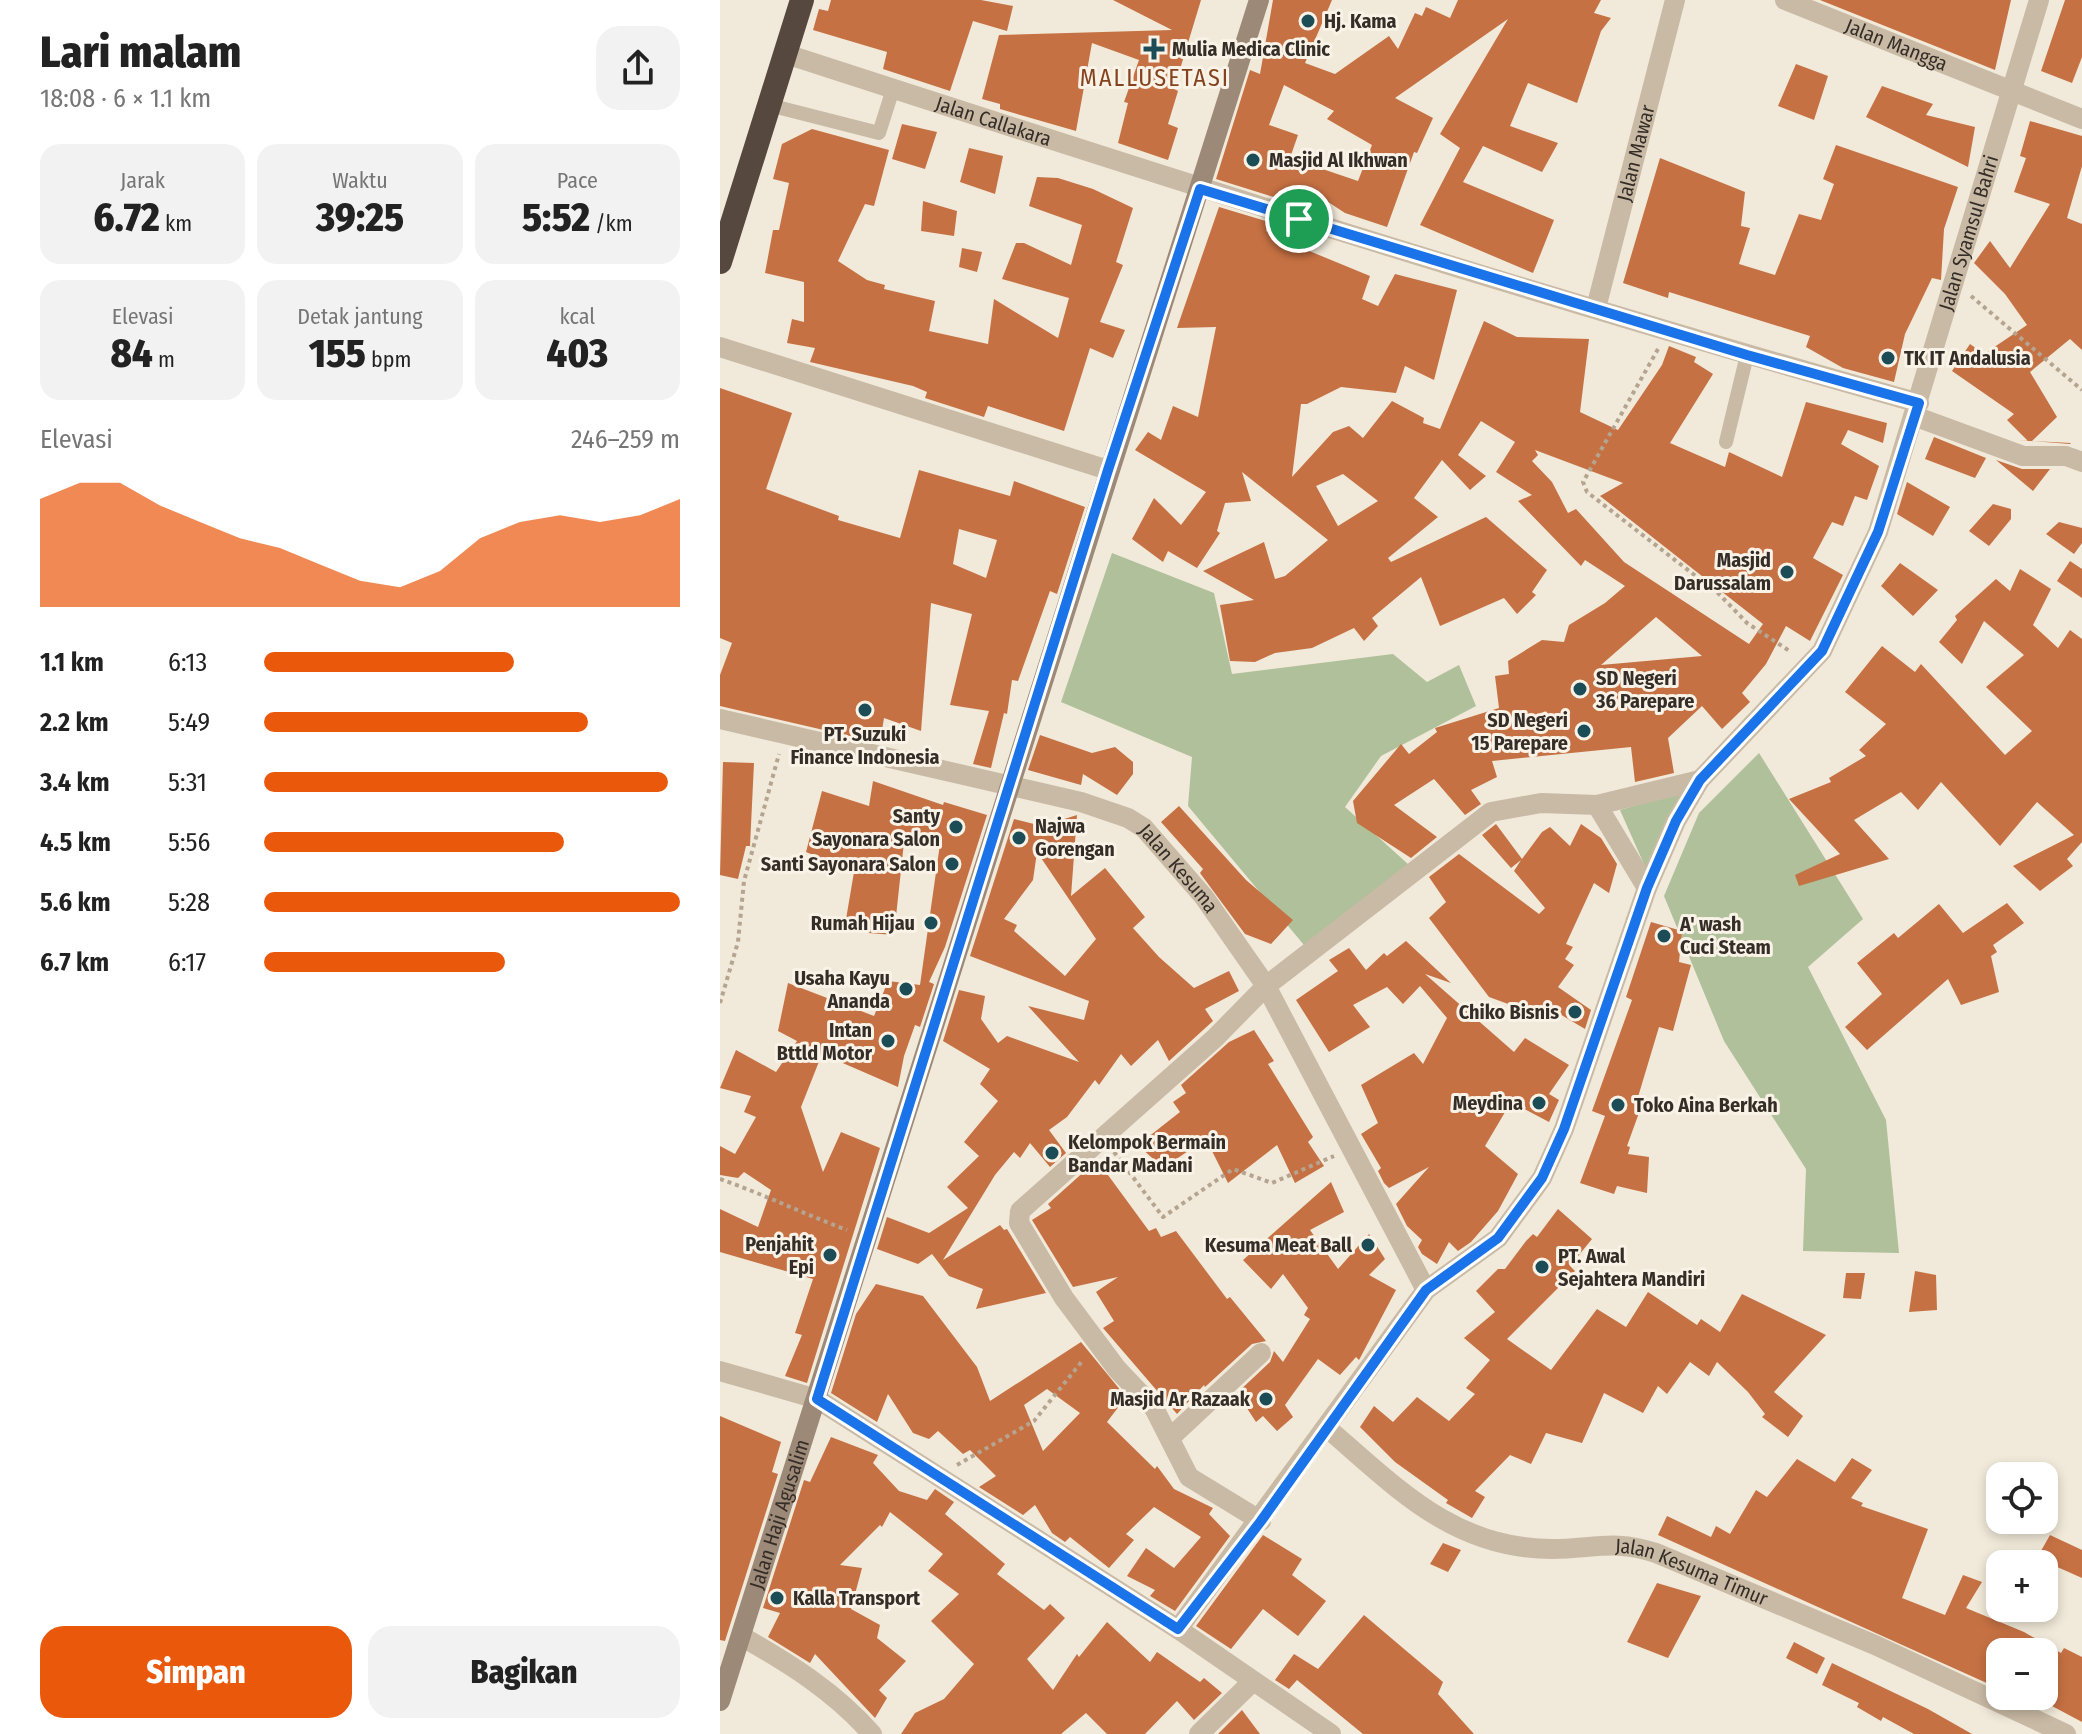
<!DOCTYPE html>
<html lang="id">
<meta charset="utf-8">
<style>
:root{--surface:#fff;--page:#f2f2f2;--text:#222;--muted:#767676;--accent:#ea580c}
body{margin:0;font-family:"Fira Sans Condensed",sans-serif;background:var(--page);color:var(--text);height:100vh;display:flex;flex-direction:column;font-size:30px;white-space:nowrap}
*{box-sizing:border-box;margin:0}
p{font-size:26px;color:var(--muted)}
.icon{flex:none;width:44px;height:44px;fill:none;stroke:currentColor;stroke-width:2;stroke-linecap:round;stroke-linejoin:round}
.map{position:relative;flex:1;overflow:hidden}
.details{display:flex;flex-direction:column;background:var(--surface);width:720px}
.details>*{flex:none}
.controls{position:absolute;left:1266px;top:1462px;display:grid;gap:16px}
.controls a{display:grid;place-items:center;width:72px;height:72px;border-radius:16px;background:var(--surface);box-shadow:0 4px 12px #0003;font-size:40px}
.pin{position:absolute;display:grid;place-items:center;width:68px;height:68px;color:#fff;margin:-34px;border:4px solid #fff;border-radius:50%;box-shadow:0 2px 8px #0007}
.round{display:grid;place-items:center;flex:none;width:84px;height:84px;border-radius:24px;background:var(--page)}
.headline{display:flex;align-items:center;justify-content:space-between;height:136px;padding:0 40px}
h1{font-size:44px;font-weight:800;line-height:60px}
.metrics{display:grid;grid-template-columns:repeat(3,1fr);gap:12px;height:136px;padding:8px 40px}
.metrics div{display:grid;align-content:center;border-radius:20px;background:var(--page);text-align:center}
.metrics b{font-size:40px;font-weight:800}
.metrics small{font-size:22px;font-weight:400}
.metrics p{font-size:22px}
.chart{height:224px;padding:16px 40px}
.chart p{display:flex;justify-content:space-between}
.chart svg{width:100%;height:144px;margin-top:8px;fill:var(--accent);opacity:.7}
.button{display:flex;gap:16px;margin-top:auto;padding:16px 40px}
.button a{flex:1;height:92px;border-radius:24px;background:var(--accent);color:#fff;font-size:32px;font-weight:800;line-height:92px;text-align:center}
.button a+a{background:var(--page);color:var(--text)}
ul{padding:0 40px;list-style:none;font-size:26px}
li{display:grid;grid-template-columns:128px 96px 1fr;align-items:center;height:60px}
li i{height:20px;border-radius:10px;background:var(--accent)}
main{display:flex;flex:1;min-height:0}
.map>svg:first-child{display:block}
.green{fill:#afc09a}
.building{fill:#c67143;fill-rule:evenodd}
.lines{fill:none;stroke-linecap:round;stroke-linejoin:round}
.path{stroke:#b5a490;stroke-width:4;stroke-dasharray:4 4;stroke-linecap:butt}
.lane{stroke:#c9baa5;stroke-width:14}
.street{stroke:#c9baa5;stroke-width:20}
.secondary{stroke:#9d8977;stroke-width:20}
.highway{stroke:#56483e;stroke-width:24}
.route-casing{stroke:#fff;stroke-width:16}
.route{stroke:#1a73e8;stroke-width:10}
.poi-dot{fill:#1c4d57;stroke:#f9f2e6;stroke-width:3}
.labels{text-anchor:middle;dominant-baseline:central;stroke-width:6;stroke-linejoin:round;paint-order:stroke}
.poi-label{font-size:20px;font-weight:bold;fill:#352d27;stroke:#f9f2e6;text-anchor:end}
.street-label{font-size:20px;fill:#352d27;stroke:#f9f2e6}
.quarter-label{font-size:24px;letter-spacing:2px;fill:#84421f;stroke:#f9f2e6}
</style>
<main>
<section class="details">
<div class="headline"><div><h1>Lari malam</h1><p>18:08 · 6 × 1.1 km</p></div><a class="round"><svg class="icon" aria-label="share" viewBox="0 0 24 24"><path d="M12 15V3M7 8l5-5 5 5M5 13v7h14v-7"/></svg></a></div>
<div class="metrics">
<div><p>Jarak</p><b>6.72<small> km</small></b></div>
<div><p>Waktu</p><b>39:25</b></div>
<div><p>Pace</p><b>5:52<small> /km</small></b></div>
</div>
<div class="metrics">
<div><p>Elevasi</p><b>84<small> m</small></b></div>
<div><p>Detak jantung</p><b>155<small> bpm</small></b></div>
<div><p>kcal</p><b>403</b></div>
</div>
<div class="chart"><p><span>Elevasi</span>246–259 m</p>
<svg viewBox="0 0 160 44" preserveAspectRatio="none"><path d="M0 44V11L10 6L20 6L30 13L40 18L50 23L60 26L70 31L80 36L90 38L100 33L110 23L120 18L130 16L140 18L150 16L160 11V44z"/></svg>
</div>
<ul>
<li><b>1.1 km</b>6:13<i style="width:60%"></i></li>
<li><b>2.2 km</b>5:49<i style="width:78%"></i></li>
<li><b>3.4 km</b>5:31<i style="width:97%"></i></li>
<li><b>4.5 km</b>5:56<i style="width:72%"></i></li>
<li><b>5.6 km</b>5:28<i style="width:100%"></i></li>
<li><b>6.7 km</b>6:17<i style="width:58%"></i></li>
</ul>
<div class="button"><a>Simpan</a><a>Bagikan</a></div>
</section>
<div class="map">
<svg width="1362" height="1734" viewBox="0 0 1362 1734">
<rect width="100%" height="100%" fill="#f1e9d9"/>
<path class="green" d="M392 553 494 593 512 674 673 654 707 682 739 665 756 706 661 756 625 807 689 865 584 945 468 806 472 757 341 702Z
M1039 753 1143 919 1088 967 1166 1120 1179 1253 1083 1251 1086 1169 1004 1041 944 896 979 813Z
M965 791 927 871 900 810Z"/>
<path class="building" d="M111 0H261L293 6 287 31 253 21 230 91 163 69 167 52 93 30 99 9 108 11Z
M393 0H481L454 89 458 91 448 124 458 128 448 160 398 143 408 103 404 102 419 60 372 43 356 131 280 109V104L262 99 279 35 452 30Z
M553 0H612L585 63 615 74 669 36 678 49 695 13 702 16 706 7 730 18 738 0H881L874 13 891 18 881 31 857 103 808 83 790 126 838 143 822 172 763 146 743 182 834 220 813 273 700 225 740 148 720 134 788 19 675 98 713 118 697 153 694 152 667 227 625 213 593 192 588 202 559 191 557 198 496 179 530 70 540 74ZM564 85 614 111 607 119 652 145 638 181 570 158 578 135 549 125Z
M1100 0H1291L1275 70Z
M1345 0H1362V57L1352 83 1321 71Z
M1076 64 1108 76 1094 120 1058 106Z
M1162 86 1213 104 1206 115 1255 127 1248 167 1146 117Z
M1310 121 1362 136V166L1347 218 1362 224V350L1350 339 1310 372 1337 417 1312 441 1351 443 1350 444 1298 440 1308 441 1287 420 1294 414 1232 371 1250 344 1264 354 1307 325 1285 294 1254 263 1270 241 1290 268 1330 204 1294 192 1306 158 1300 156Z
M182 124 217 132 205 169 172 159Z
M92 129 169 150 154 206 145 204 118 261 147 280 165 285 164 289 215 301 209 331 268 344 274 299 338 338 349 298 282 279 296 243H304L351 265 362 225 309 206 317 177 338 178 373 189 413 208 396 262 403 265 380 322 405 330 393 358 370 348 344 431 268 406 264 417 205 398 207 392 193 386 90 362 95 348 67 343 72 319 84 322V282L45 273 53 230H59L69 183 53 179 62 144Z
M1116 145 1238 187 1224 229 1221 280 1212 278 1185 334 1174 382 1123 368 1086 347 1090 336 949 292 948 298 903 283 940 158 1025 192 1021 226 1030 228 1019 264 1055 275 1079 214 1101 220 1114 184 1103 179Z
M249 148 283 156 275 194 240 182Z
M203 201 237 211 234 236 201 231Z
M499 207 549 222 546 231 583 244 582 248 650 276 642 299 658 306 675 274 737 290 714 380 685 366 676 393 621 387 587 404H581L572 477 613 432 629 426 643 438 672 401 704 418 703 423 720 429 764 321 797 337 869 339 860 412 898 430 942 365 949 346 976 357 974 362 993 374 950 443 1005 467 1009 452 1062 477 1086 402 1167 423 1163 443 1128 430 1121 444 1159 466 1147 500 1135 496 1123 526 1112 522 1093 558 1123 575 1090 641 1066 626 1046 664 1022 693 1030 702 1002 729 982 706 948 738 954 773 915 782 911 747 772 761 777 777 751 790 761 804 745 815 714 779 674 805 717 837 691 858 637 823 633 801 681 744 689 754 717 732 715 728 779 708 775 676 789 674 788 661 822 640 844 642 849 625 885 603 905 586 865 560 861 566 798 501 812 495 776 472 795 442 761 421 738 455 766 476 750 490 722 460 694 498 718 517 668 558 671 562 766 517 827 570 812 592 816 595 797 614 784 598 720 626 701 577 652 618 658 626 644 641 634 628 592 648 555 653 535 662 510 661 500 605 534 600 483 571 544 542 555 579 565 576 608 540 522 472 531 501 505 503 497 531 500 533 477 568 448 551 443 562 412 539 434 498 461 525 486 492 415 450 428 432 441 440 453 406 478 417 496 327 457 328ZM815 450 903 483 880 496 1043 624 1029 644 904 562 856 509 848 513 832 482 812 461 818 455ZM623 474 658 501 618 526 596 486ZM936 617 982 656 881 665Z
M242 248 262 252 257 272 239 267Z
M0 388 72 413 46 489 119 516 118 520 180 538 199 470 290 496 294 481 365 507 337 594 330 591 298 681 292 680 287 714 284 713 271 768 253 764 269 711 230 705 252 614 211 603 201 731 164 718 160 743 0 706V675L12 643 0 638ZM239 529 277 540 266 578 233 564Z
M1214 437 1266 458 1255 478 1205 459Z
M1276 460 1302 469H1330L1313 491Z
M1187 482 1230 507 1213 536 1177 514Z
M1273 504 1291 509V519L1269 546 1249 531Z
M1339 522 1362 528V543L1354 554 1326 534Z
M1350 561 1362 569V598L1337 581Z
M1180 563 1218 590 1193 616 1161 586Z
M1300 569 1331 589 1313 625 1338 648 1350 630 1362 639V842L1347 859 1353 866 1320 891 1293 866 1354 835 1317 802 1280 846 1221 782 1198 810 1181 792 1134 820 1169 859 1079 886 1075 875 1120 854 1069 799 1111 782 1109 778 1146 756 1139 750 1166 724 1125 692 1162 646 1195 672 1201 664 1285 755 1312 731 1266 687 1304 655 1264 621 1242 664 1219 642 1237 620 1235 616 1276 579 1290 591Z
M320 735 372 753 395 747 413 762V774L397 795 363 774 361 785 308 770Z
M3 762 34 763 30 846H26L18 879 0 875Z
M153 781 223 805 224 802 267 815 225 947 209 982 214 984 200 1027 195 1025 184 1056 178 1087 102 1054 81 1107 103 1172 121 1132 160 1148 87 1383 65 1376 82 1335 75 1333 93 1279 0 1252V1209L38 1227 51 1190 24 1172 18 1178 0 1175V1146L15 1154 36 1117 24 1112 31 1096 0 1088 16 1050 56 1072 77 1041 58 1031 68 983 154 1016 168 981 200 985 220 844 185 833 174 935 124 931 134 872 86 852 102 791 149 806Z
M459 806 526 880 573 920 551 944 525 934 480 873 483 869 441 822Z
M357 815 351 896 385 868 425 917 413 928 439 957 474 988 509 971 519 991 485 1009 493 1021 449 1061 438 1040 411 1066 401 1054 379 1085 375 1080 347 1117 329 1130 346 1153 330 1167 310 1143 300 1158 294 1152 275 1175 223 1260 280 1225 284 1230 287 1229 326 1293 256 1309 263 1289 229 1276 212 1254 198 1264 157 1249 167 1217 209 1233 248 1208 227 1187 259 1156 244 1142 278 1101 260 1084 270 1069 223 1041 239 990 265 996 261 1019 278 1043 287 1036 359 1062 308 1006 364 1020 369 1001 250 956 294 819 322 826ZM317 852 376 939 345 976 294 931 297 925 284 919 313 880Z
M776 824 802 859 822 832 830 827 850 846 861 824 881 838 897 864 889 893 874 883 846 944 853 947 845 959 854 965 838 987 871 1010 865 1029 833 1010 827 1018 769 997 709 918 726 902 709 877 739 854 819 914 825 908 794 871 801 860 791 868 762 835Z
M1287 903 1304 923 1273 945 1277 952 1271 956 1279 992 1241 1005 1228 979 1147 1050 1125 1027 1162 994 1137 963 1174 933 1178 938 1219 904 1243 933Z
M931 922 962 931 959 962 971 965 953 1031 939 1027 918 1097 924 1099 907 1146 910 1147 908 1154 929 1157 927 1193 897 1186 894 1194 860 1183 885 1116 872 1111 912 1000 906 997Z
M686 941 731 983 705 974 794 1052 805 1038 849 1065 829 1094 839 1100 829 1122 791 1102 765 1146 798 1174 778 1211 751 1242 738 1251 729 1242 717 1264 702 1254 698 1247 702 1240 687 1226 676 1204 709 1167 669 1188 664 1183 658 1171 661 1168 641 1134 658 1123 641 1085 694 1053 703 1064 727 1018 700 986 683 1004 667 987 633 1005 650 1027 609 1052 576 1000 618 971 609 960 629 948 646 970 664 953 667 956Z
M534 1030 554 1061 548 1064 593 1137 588 1142 604 1166 575 1183 557 1145 508 1183 486 1139 443 1168 418 1145 460 1112 453 1102 466 1093 461 1085 509 1042Z
M377 1160 429 1231 436 1228 441 1237 456 1231 507 1299 510 1297 546 1341 532 1344 485 1387 484 1385 457 1414 383 1328 394 1321 376 1292 398 1277 353 1287 312 1220 331 1208 328 1204Z
M611 1182 624 1212 590 1230 618 1269 649 1234 665 1259 649 1275 676 1290 639 1360 636 1357 620 1375 598 1359 565 1405 573 1417 557 1431 543 1416 536 1422 517 1393 550 1362 554 1351 563 1362 590 1319 584 1315 588 1308 563 1274 551 1289 523 1260Z
M838 1209 872 1239 850 1266 855 1271 787 1339 831 1370 877 1309 906 1327 928 1292 977 1325 981 1319 1000 1332 1022 1294 1106 1335 1054 1392 1083 1416 1068 1437 1042 1417 1045 1414 1028 1392 997 1362 989 1376 970 1362 947 1394 938 1386 923 1413 884 1393 862 1443 826 1433 811 1464 790 1455 755 1491 765 1497 752 1518 726 1503 728 1500 675 1462 640 1427 654 1406 673 1422 697 1397 729 1421 755 1394 746 1388 770 1360 744 1338 775 1312 756 1291 778 1269H785L806 1241 813 1234 817 1237Z
M1195 1271 1216 1275 1217 1310 1189 1312Z
M1126 1273H1145L1141 1299 1123 1298Z
M156 1284 203 1296 257 1367 270 1401 361 1342 406 1397 387 1422 435 1469 437 1466 454 1489 493 1508 489 1514 510 1536 455 1611 430 1596 435 1590 407 1576 426 1548 454 1568 481 1537 434 1507 406 1534 414 1540 389 1568 350 1537 345 1542 332 1533 315 1505 303 1515 259 1487 276 1476 250 1450 243 1454 218 1431 209 1439 193 1433 168 1394 157 1422 111 1393 136 1314ZM327 1389 360 1413 323 1451 304 1405Z
M0 1416 61 1442 52 1472 58 1474 5 1641 0 1640Z
M111 1437 158 1455 153 1463 179 1491 207 1500 215 1489 234 1502 225 1514 285 1564 277 1574 324 1610 330 1604 345 1618 307 1659 333 1690 357 1654 359 1657 387 1622 430 1662 437 1652 480 1682 484 1678 502 1693 474 1720 457 1701 425 1734H387L366 1713 341 1734H181L195 1713 224 1699 254 1664 211 1621 239 1594 208 1571 223 1554 170 1512 162 1527 160 1525 120 1565 142 1568 131 1609 160 1625 157 1638 186 1661 159 1690 167 1698 155 1718 95 1654 90 1663 48 1637 60 1613 43 1608 84 1480 90 1482Z
M1132 1458 1152 1470 1131 1498 1143 1503 1141 1506 1208 1529 1182 1598 1225 1615 1243 1575 1262 1582 1246 1608 1304 1632 1341 1653 1344 1648 1362 1657V1722L1317 1698 1324 1696V1652H1280V1689L938 1535 947 1516 991 1537 996 1526 1010 1534 1036 1490 1047 1497 1077 1459 1115 1482Z
M543 1535 582 1559 572 1575 606 1601 578 1636 543 1609 511 1649 476 1626Z
M1330 1535 1362 1550V1578L1317 1558Z
M723 1543 741 1550 728 1572 710 1564Z
M937 1583 981 1596 948 1658 907 1642Z
M644 1615 723 1682 718 1694 754 1734H643L577 1680 569 1689 555 1680 574 1654 598 1669Z
M1074 1642 1105 1658 1097 1674 1066 1658Z
M1112 1663 1208 1709 1252 1734H1194L1163 1717 1161 1721 1137 1707 1139 1703 1102 1685Z
M522 1710 540 1734H498Z"/>
<g class="lines">
<path class="path" d="M1251 296 1362 390
M938 349 863 482 867 492 999 594 1027 623 1071 652
M0 1003 18 942 24 881 59 754
M394 1152 443 1217 513 1169 552 1183 614 1156
M0 1179C43 1194 84 1214 127 1230
M237 1465 314 1421 363 1360"/>
<path class="lane" d="M49 105 159 133 173 89
M1006 442 1027 355"/>
<g class="street">
<path id="s1" d="M1065 0 1362 119"/>
<path id="s2" d="M66 54C442 176 818 297 1199 403"/>
<path id="s3" d="M876 308 955 0"/>
<path d="M0 347 388 470"/>
<path d="M1194 416 1303 456H1346L1362 462"/>
<path id="s4" d="M0 719 361 802 408 818 424 828 484 897 546 986 706 1290"/>
<path d="M877 805 927 888"/>
<path d="M0 1371 97 1399 458 1629 611 1734"/>
<path id="s5" d="M606 1427C676 1487 733 1549 832 1549 873 1549 894 1539 936 1553L1155 1645 1346 1734"/>
<path d="M451 1437 541 1353"/>
<path d="M541 1521 469 1477 434 1408 397 1369 344 1298 299 1223 300 1211 495 1038 546 986 771 812 821 803 877 805 980 780"/>
<path id="s6" d="M458 1629 706 1290 778 1238 822 1178 844 1129 927 888 956 821 980 780 1102 651 1158 532 1319 0"/>
<path d="M21 1636C70 1664 114 1691 152 1734"/>
<path d="M479 1734 532 1682"/>
</g>
<path class="secondary" id="s7" d="M0 1701 539 0"/>
<path class="highway" d="M0 262 82 0"/>
</g>
<g class="lines">
<defs>
<path id="route" d="M480 189 1027 355 1199 403 1158 532 1102 651 980 780 956 821 927 888 844 1129 822 1178 778 1238 706 1290 541 1521 458 1629 97 1399 388 470Z"/>
</defs>
<use href="#route" class="route-casing"/>
<use href="#route" class="route"/>
</g>
<g class="poi-dot">
<circle cx="588" cy="21" r="8"/>
<path d="M430 37h8v8h8v8h-8v8h-8v-8h-8v-8h8z"/>
<circle cx="533" cy="160" r="8"/>
<circle cx="1168" cy="358" r="8"/>
<circle cx="1067" cy="572" r="8"/>
<circle cx="860" cy="689" r="8"/>
<circle cx="145" cy="710" r="8"/>
<circle cx="864" cy="731" r="8"/>
<circle cx="236" cy="827" r="8"/>
<circle cx="299" cy="838" r="8"/>
<circle cx="232" cy="864" r="8"/>
<circle cx="211" cy="923" r="8"/>
<circle cx="944" cy="936" r="8"/>
<circle cx="186" cy="989" r="8"/>
<circle cx="855" cy="1012" r="8"/>
<circle cx="168" cy="1041" r="8"/>
<circle cx="819" cy="1103" r="8"/>
<circle cx="898" cy="1105" r="8"/>
<circle cx="332" cy="1153" r="8"/>
<circle cx="648" cy="1245" r="8"/>
<circle cx="110" cy="1255" r="8"/>
<circle cx="822" cy="1267" r="8"/>
<circle cx="546" cy="1399" r="8"/>
<circle cx="57" cy="1598" r="8"/>
</g>
<g class="labels">
<g class="poi-label">
<text x="604" y="21" text-anchor="start">Hj. Kama</text>
<text x="452" y="49" text-anchor="start">Mulia Medica Clinic</text>
<text x="549" y="160" text-anchor="start">Masjid Al Ikhwan</text>
<text x="1184" y="358" text-anchor="start">TK IT Andalusia</text>
<text x="1051" y="560">Masjid<tspan x="1051" dy="23">Darussalam</tspan></text>
<text x="876" y="678" text-anchor="start">SD Negeri<tspan x="876" dy="23">36 Parepare</tspan></text>
<text x="848" y="720">SD Negeri<tspan x="848" dy="23">15 Parepare</tspan></text>
<text x="145" y="734" text-anchor="middle">PT. Suzuki<tspan x="145" dy="23">Finance Indonesia</tspan></text>
<text x="220" y="816">Santy<tspan x="220" dy="23">Sayonara Salon</tspan></text>
<text x="315" y="826" text-anchor="start">Najwa<tspan x="315" dy="23">Gorengan</tspan></text>
<text x="216" y="864">Santi Sayonara Salon</text>
<text x="195" y="923">Rumah Hijau</text>
<text x="960" y="924" text-anchor="start">A' wash<tspan x="960" dy="23">Cuci Steam</tspan></text>
<text x="170" y="978">Usaha Kayu<tspan x="170" dy="23">Ananda</tspan></text>
<text x="839" y="1012">Chiko Bisnis</text>
<text x="152" y="1030">Intan<tspan x="152" dy="23">Bttld Motor</tspan></text>
<text x="803" y="1103">Meydina</text>
<text x="914" y="1105" text-anchor="start">Toko Aina Berkah</text>
<text x="348" y="1142" text-anchor="start">Kelompok Bermain<tspan x="348" dy="23">Bandar Madani</tspan></text>
<text x="94" y="1244">Penjahit<tspan x="94" dy="23">Epi</tspan></text>
<text x="632" y="1245">Kesuma Meat Ball</text>
<text x="838" y="1256" text-anchor="start">PT. Awal<tspan x="838" dy="23">Sejahtera Mandiri</tspan></text>
<text x="530" y="1399">Masjid Ar Razaak</text>
<text x="73" y="1598" text-anchor="start">Kalla Transport</text>
</g>
<g class="street-label">
<text stroke="none"><textPath href="#s1" startOffset="120">Jalan Mangga</textPath></text>
<text stroke="none"><textPath href="#s2" startOffset="218">Jalan Callakara</textPath></text>
<text stroke="none"><textPath href="#s3" startOffset="160">Jalan Mawar</textPath></text>
<text stroke="none"><textPath href="#s6" startOffset="1634">Jalan Syamsul Bahri</textPath></text>
<text stroke="none"><textPath href="#s4" startOffset="492">Jalan Kesuma</textPath></text>
<text stroke="none"><textPath href="#s7" startOffset="196">Jalan Haji Agusalim</textPath></text>
<text stroke="none"><textPath href="#s5" startOffset="408">Jalan Kesuma Timur</textPath></text>
</g>
<g class="quarter-label">
<text x="435" y="78">MALLUSETASI</text>
</g>
</g>
</svg>
<div class="controls">
<a><svg class="icon" aria-label="locate" viewBox="0 0 24 24"><circle cx="12" cy="12" r="6"/><path d="M12 2v4M12 18v4M2 12h4M18 12h4"/></svg></a>
<a>+</a>
<a>−</a>
</div>
<div class="pin" style="left:579px;top:219px;background:#1e9e55"><svg class="icon" aria-label="arrive" viewBox="0 0 24 24"><path d="M6 21V4h12l-3 4 3 4H6"/></svg></div>
</div>
</main>
